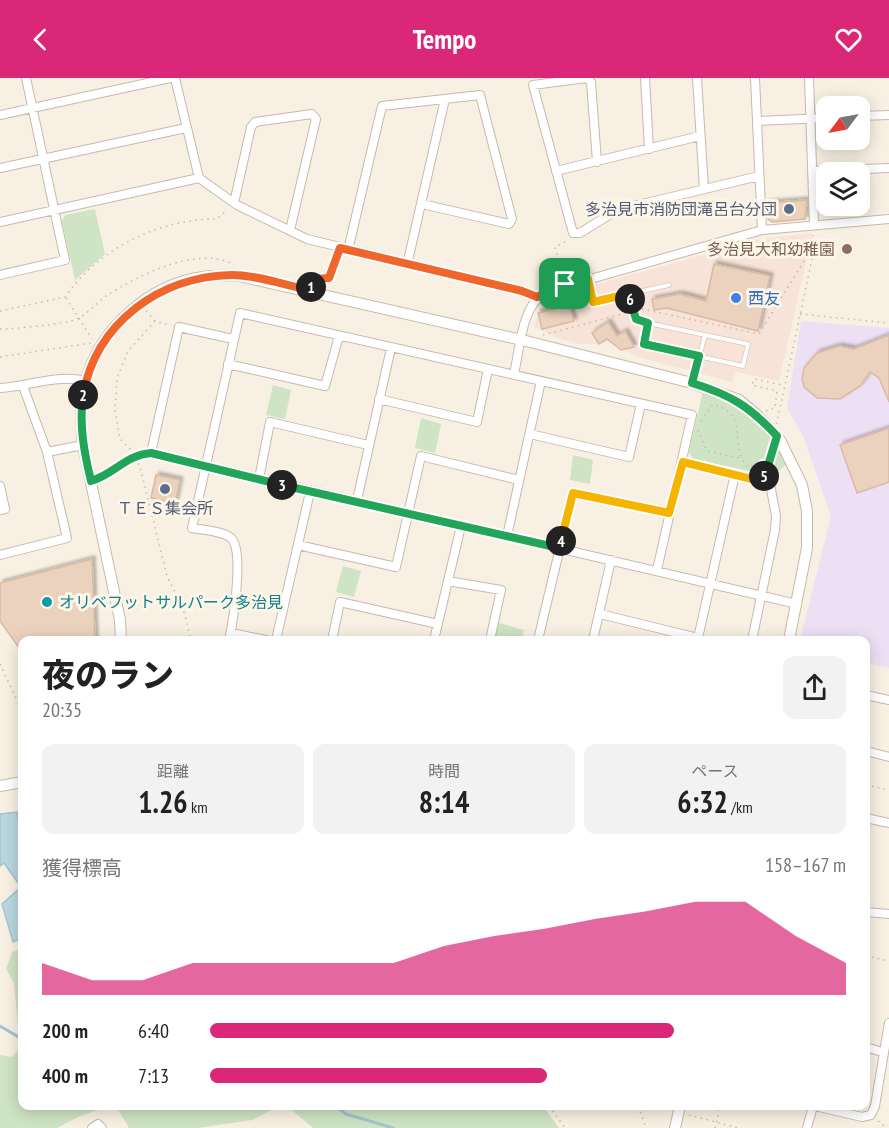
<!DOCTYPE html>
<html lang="ja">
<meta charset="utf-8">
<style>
:root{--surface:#fff;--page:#f2f2f2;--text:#222;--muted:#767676;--accent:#db2777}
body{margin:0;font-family:"PT Sans Narrow","Noto Sans JP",sans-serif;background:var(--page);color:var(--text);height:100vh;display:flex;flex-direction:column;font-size:22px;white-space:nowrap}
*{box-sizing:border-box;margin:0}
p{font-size:20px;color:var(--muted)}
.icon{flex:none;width:33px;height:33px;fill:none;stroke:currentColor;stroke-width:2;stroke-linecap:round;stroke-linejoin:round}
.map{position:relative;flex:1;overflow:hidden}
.panel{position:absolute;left:18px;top:558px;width:852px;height:474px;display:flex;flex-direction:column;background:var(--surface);border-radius:12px;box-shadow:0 3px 15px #0003}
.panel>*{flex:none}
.needle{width:39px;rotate:238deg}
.tools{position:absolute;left:816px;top:18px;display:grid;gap:12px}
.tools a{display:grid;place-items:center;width:54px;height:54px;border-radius:12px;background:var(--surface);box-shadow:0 3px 15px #0003;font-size:30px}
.pin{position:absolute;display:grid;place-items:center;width:51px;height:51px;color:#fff;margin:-26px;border-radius:12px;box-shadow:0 3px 9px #0006}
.km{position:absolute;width:30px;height:30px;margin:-15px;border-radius:50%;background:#222;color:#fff;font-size:16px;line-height:30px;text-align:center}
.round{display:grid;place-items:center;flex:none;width:63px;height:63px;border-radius:12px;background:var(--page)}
.headline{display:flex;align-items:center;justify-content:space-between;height:102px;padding:0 24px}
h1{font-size:33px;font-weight:800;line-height:45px}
.figures{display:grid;grid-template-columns:repeat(3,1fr);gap:9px;height:102px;padding:6px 24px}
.figures div{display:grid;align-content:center;border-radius:12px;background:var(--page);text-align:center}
.figures b{font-size:30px;font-weight:800}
.figures small{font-size:16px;font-weight:400}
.figures p{font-size:16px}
.chart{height:168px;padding:12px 24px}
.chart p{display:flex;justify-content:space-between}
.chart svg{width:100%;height:108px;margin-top:6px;fill:var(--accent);opacity:.7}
ul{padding:0 24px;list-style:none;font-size:20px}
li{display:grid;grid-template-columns:96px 72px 1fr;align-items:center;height:45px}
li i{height:15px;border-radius:8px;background:var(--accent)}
header{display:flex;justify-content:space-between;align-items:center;height:78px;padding:0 24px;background:var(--accent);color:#fff;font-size:27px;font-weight:800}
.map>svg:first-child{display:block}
.commercial{fill:#f7e3d8}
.education{fill:#eee0f4}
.green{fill:#cfe4c4}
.water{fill:#bad7df;stroke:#a2c5cf;stroke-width:1.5}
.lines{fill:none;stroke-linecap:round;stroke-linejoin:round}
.stream{stroke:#a2c5cf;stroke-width:3}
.building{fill:#ead2be;stroke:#dabaa1;stroke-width:1.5;filter:url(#shadow)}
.service-casing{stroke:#c7b9ac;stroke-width:5}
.minor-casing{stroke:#c7b9ac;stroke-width:10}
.tertiary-casing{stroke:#c7b9ac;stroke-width:12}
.path{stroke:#ceb6a2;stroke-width:1.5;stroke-dasharray:1.5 4.5;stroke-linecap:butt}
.service{stroke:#fff;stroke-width:4}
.minor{stroke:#fff;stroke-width:8}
.tertiary{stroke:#fff;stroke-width:10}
.path-bridge{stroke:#ceb6a2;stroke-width:1.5;stroke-dasharray:1.5 4.5;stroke-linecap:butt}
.split-1-casing{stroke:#fff;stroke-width:12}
.split-2-casing{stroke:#fff;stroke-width:12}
.split-3-casing{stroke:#fff;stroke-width:12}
.split-4-casing{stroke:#fff;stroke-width:12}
.split-5-casing{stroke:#fff;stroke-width:12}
.split-6-casing{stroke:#fff;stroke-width:12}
.split-7-casing{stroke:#fff;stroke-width:12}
.split-1{stroke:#f0652b;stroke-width:8}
.split-2{stroke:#f0652b;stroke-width:8}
.split-3{stroke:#22a559;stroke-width:8}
.split-4{stroke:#22a559;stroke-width:8}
.split-5{stroke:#f5b400;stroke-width:8}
.split-6{stroke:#22a559;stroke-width:8}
.split-7{stroke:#f5b400;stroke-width:8}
.service-dot{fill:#5c6f8a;stroke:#fcf5e8;stroke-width:2}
.education-dot{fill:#8d6e63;stroke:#fcf5e8;stroke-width:2}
.shop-dot{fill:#3f7fe0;stroke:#fcf5e8;stroke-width:2}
.culture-dot{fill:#0f9aa8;stroke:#fcf5e8;stroke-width:2}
.labels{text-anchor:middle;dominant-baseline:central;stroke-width:6;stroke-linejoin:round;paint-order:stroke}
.service-label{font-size:16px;fill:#4e5e75;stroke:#fcf5e8;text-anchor:end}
.education-label{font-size:16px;fill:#785e54;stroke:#fcf5e8;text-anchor:end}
.shop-label{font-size:16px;fill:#366cbe;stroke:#fcf5e8;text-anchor:start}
.culture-label{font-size:16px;fill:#0d838f;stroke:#fcf5e8;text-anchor:start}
</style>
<header><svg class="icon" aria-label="back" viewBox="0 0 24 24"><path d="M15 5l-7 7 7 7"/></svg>Tempo<svg class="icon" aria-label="heart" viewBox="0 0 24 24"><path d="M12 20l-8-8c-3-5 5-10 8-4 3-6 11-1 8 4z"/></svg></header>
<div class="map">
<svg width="889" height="1050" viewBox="0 0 889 1050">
<defs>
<filter id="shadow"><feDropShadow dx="3" dy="-3" stdDeviation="1.5" flood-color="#0004"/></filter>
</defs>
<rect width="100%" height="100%" fill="#f8f1e3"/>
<path class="commercial" d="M810 155 812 158 779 303 736 294 732 304 638 279 605 262 598 266H581L563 262 534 249 540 231 557 217 761 161Z"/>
<path class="education" d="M801 243 889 250V590L866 585V562H800L831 438 803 358 787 330Z"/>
<path class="green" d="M95 131 105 176 75 202 62 143 65 137Z
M273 307 291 312 285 341 266 337Z
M703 313C742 326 768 351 788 385L772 398 693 381 689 374Z
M421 340 441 346 435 375 415 370Z
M573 377 593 382 590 406 570 402Z
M343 488 361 493 354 519 336 514Z
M496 544 524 552 522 562H492Z
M20 871 22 877V1028H109L78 1039 57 1050H0V977L12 979 20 970 14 905 6 891 12 874Z
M116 1028H279L252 1042 198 1050H129Z
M287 1028H543L559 1050H313Z"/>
<path class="water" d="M17 734 18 741 22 742V860L13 864 2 826 21 809 4 785 0 788V736Z"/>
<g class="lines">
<path class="stream" d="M0 948 22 961
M335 1028 346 1036 393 1050"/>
</g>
<path class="building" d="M807 122 805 141 772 144 768 141 767 125Z
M714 186 770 198 758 253 667 230 654 232 652 221 680 216 706 223Z
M567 220 574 243 542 251 538 235 555 231 553 224Z
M608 244 617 258 625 253 634 269 621 272 607 261 599 266 592 255Z
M889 257V324L879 300 870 294 860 308 840 321 817 320 804 309 802 301 804 290 817 275 839 268 854 271Z
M889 350V404L857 415 840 367Z
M156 397 180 402 175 425 151 420Z
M92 481 95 562H22V574L0 543V505Z"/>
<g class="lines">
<defs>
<path id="service" d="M588 201 593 224 669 207
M628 216 636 241 648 245 644 266 743 288 748 266 648 245
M693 303 705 257"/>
<path id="minor" d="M175 0 199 100 237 127 307 161 522 213 537 219
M645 0 649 71
M697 0 704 111
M755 0 762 152
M809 0 814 146
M0 37 170 0
M860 38 889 37
M757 43 826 40
M597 84 591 4 586 0 533 7 573 155H580L617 132 759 98
M0 90 186 50
M556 93 700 58
M812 93 889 90
M234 125 251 49 255 44 312 36 316 41 290 152
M0 144 199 100
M348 172 382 28 480 17 512 141 509 146 422 126
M407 187 445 21
M0 197 65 182 26 0
M233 261 179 249 151 375 797 526
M228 286 325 308 339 258
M514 296C520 271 521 229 545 214L762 152 889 141
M23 308 47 374
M0 310C31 308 55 296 86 303
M379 321 477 344 488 291
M530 356 629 379 641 326
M683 384 770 406 776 438 775 452 752 562
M259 401 270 344 368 367
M0 408 5 431 0 432
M357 422 391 270
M507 458 541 303
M298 467 396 489 421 378 519 402
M0 477 67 460 47 374 83 367
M448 503 501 512 490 562
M600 536 698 560 735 396
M231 555 266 562
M229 562C233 544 244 476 232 461 225 453 202 452 192 450L240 235 692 337 657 492
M276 562 310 414
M332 562 340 524 438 546
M434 562 461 448
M538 562 573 415 669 435
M593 562 611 482
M866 617 889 622
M866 673 889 679
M866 740 889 745
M866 834 889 836
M866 969 882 974
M815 1028 862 1039 871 1037 875 1028 889 945
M92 1050 98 1046 102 1050
M807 1050 813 1028"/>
<path id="tertiary" d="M121 562 120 542 83 367C81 346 80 325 86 303 99 251 150 206 203 199 214 197 225 198 235 197L522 262 692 305 739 322 756 336 780 362 802 407 807 433V470L789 562
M0 708 22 704
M675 1050 680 1028"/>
</defs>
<use href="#service" class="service-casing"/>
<use href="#minor" class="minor-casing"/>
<use href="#tertiary" class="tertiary-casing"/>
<path class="path" d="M563 200 555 169 567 163
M313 204 315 201 329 200 337 179
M66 220 92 261
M642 231 759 256 806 180 812 181
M0 233 65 219C99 170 159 141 217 141L227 132
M146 233 155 243 169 247
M800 236 889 245
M155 243 128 273 117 300 115 332 120 361 135 376 141 393 167 498 183 530 191 562
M0 251C14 251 66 246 77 241 88 236 96 225 106 218 137 198 199 166 234 187
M543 257 626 235
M0 279 91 265
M783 317 812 181 813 157
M766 333 775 330 777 313 752 307 754 301 783 307
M701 343 713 326C751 338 728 364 747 389L763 387 767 391 773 370
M698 352 707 373 740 380
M764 393 763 387 768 381
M99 401 135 376H141
M0 586 22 633
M866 707 889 712
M866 878 889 883
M549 1028 565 1050
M641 1028 640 1033 646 1050
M689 1037 738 1050
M878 1043 887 1050
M715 1050 720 1028"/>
<use href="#service" class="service"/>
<use href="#minor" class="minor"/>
<use href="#tertiary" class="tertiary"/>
<path class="path-bridge" d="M768 381 783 317"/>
</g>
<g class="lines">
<defs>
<path id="split-1" d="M311 209 315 201 329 200 340 170 522 213 537 219 565 206"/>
<path id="split-2" d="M83 317C96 245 160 198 232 197 256 197 285 207 309 212L311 209"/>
<path id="split-3" d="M83 317C79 347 84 374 91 403 115 396 125 377 151 375L282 407"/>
<path id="split-4" d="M282 407 559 470 561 463"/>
<path id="split-5" d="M561 463 573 415 669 435 683 384 764 404V398"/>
<path id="split-6" d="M630 221 636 241 648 245 644 266 699 278 692 305C731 317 749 328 777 358L767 391 763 387 764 398"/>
<path id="split-7" d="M565 206 588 201 593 224 628 216 630 221"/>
</defs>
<use href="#split-1" class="split-1-casing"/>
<use href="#split-2" class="split-2-casing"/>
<use href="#split-3" class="split-3-casing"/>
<use href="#split-4" class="split-4-casing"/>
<use href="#split-5" class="split-5-casing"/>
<use href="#split-6" class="split-6-casing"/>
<use href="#split-7" class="split-7-casing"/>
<use href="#split-1" class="split-1"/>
<use href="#split-2" class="split-2"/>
<use href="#split-3" class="split-3"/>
<use href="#split-4" class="split-4"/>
<use href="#split-5" class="split-5"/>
<use href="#split-6" class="split-6"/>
<use href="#split-7" class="split-7"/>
</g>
<g class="service-dot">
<circle cx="789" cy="131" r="6"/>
<circle cx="165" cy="411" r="6"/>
</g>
<circle class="education-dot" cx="847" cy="171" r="6"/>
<circle class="shop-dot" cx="736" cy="220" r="6"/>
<circle class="culture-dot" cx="47" cy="524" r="6"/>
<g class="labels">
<g class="service-label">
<text x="777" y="131">多治見市消防団滝呂台分団</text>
<text x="165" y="430" text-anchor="middle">ＴＥＳ集会所</text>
</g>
<g class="education-label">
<text x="835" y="171">多治見大和幼稚園</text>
</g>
<g class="shop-label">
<text x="748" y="220">西友</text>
</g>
<g class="culture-label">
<text x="59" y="524">オリベフットサルパーク多治見</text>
</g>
</g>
</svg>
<div class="tools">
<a><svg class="needle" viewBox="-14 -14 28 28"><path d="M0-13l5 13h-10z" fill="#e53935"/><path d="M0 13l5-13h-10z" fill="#767676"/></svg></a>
<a><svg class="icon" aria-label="layers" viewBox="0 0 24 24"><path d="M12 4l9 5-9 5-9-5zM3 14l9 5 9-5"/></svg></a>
</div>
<div class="pin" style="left:565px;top:206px;background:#1e9e55"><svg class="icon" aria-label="arrive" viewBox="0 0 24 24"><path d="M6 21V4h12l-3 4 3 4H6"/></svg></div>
<b class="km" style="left:311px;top:209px">1</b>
<b class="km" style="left:83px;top:317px">2</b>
<b class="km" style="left:282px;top:407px">3</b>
<b class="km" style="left:561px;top:463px">4</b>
<b class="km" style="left:764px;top:398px">5</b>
<b class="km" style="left:630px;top:221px">6</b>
<section class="panel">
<div class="headline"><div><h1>夜のラン</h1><p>20:35</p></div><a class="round"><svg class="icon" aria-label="share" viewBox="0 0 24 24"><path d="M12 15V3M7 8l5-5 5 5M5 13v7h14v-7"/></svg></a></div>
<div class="figures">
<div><p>距離</p><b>1.26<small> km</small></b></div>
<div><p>時間</p><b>8:14</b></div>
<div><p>ペース</p><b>6:32<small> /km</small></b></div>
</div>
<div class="chart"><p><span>獲得標高</span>158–167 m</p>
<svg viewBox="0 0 160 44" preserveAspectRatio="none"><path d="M0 44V31L10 38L20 38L30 31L40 31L50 31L60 31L70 31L80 24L90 20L100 17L110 13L120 10L130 6L140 6L150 20L160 31V44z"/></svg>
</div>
<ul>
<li><b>200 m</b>6:40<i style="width:73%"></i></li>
<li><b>400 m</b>7:13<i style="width:53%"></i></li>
</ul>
</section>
</div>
